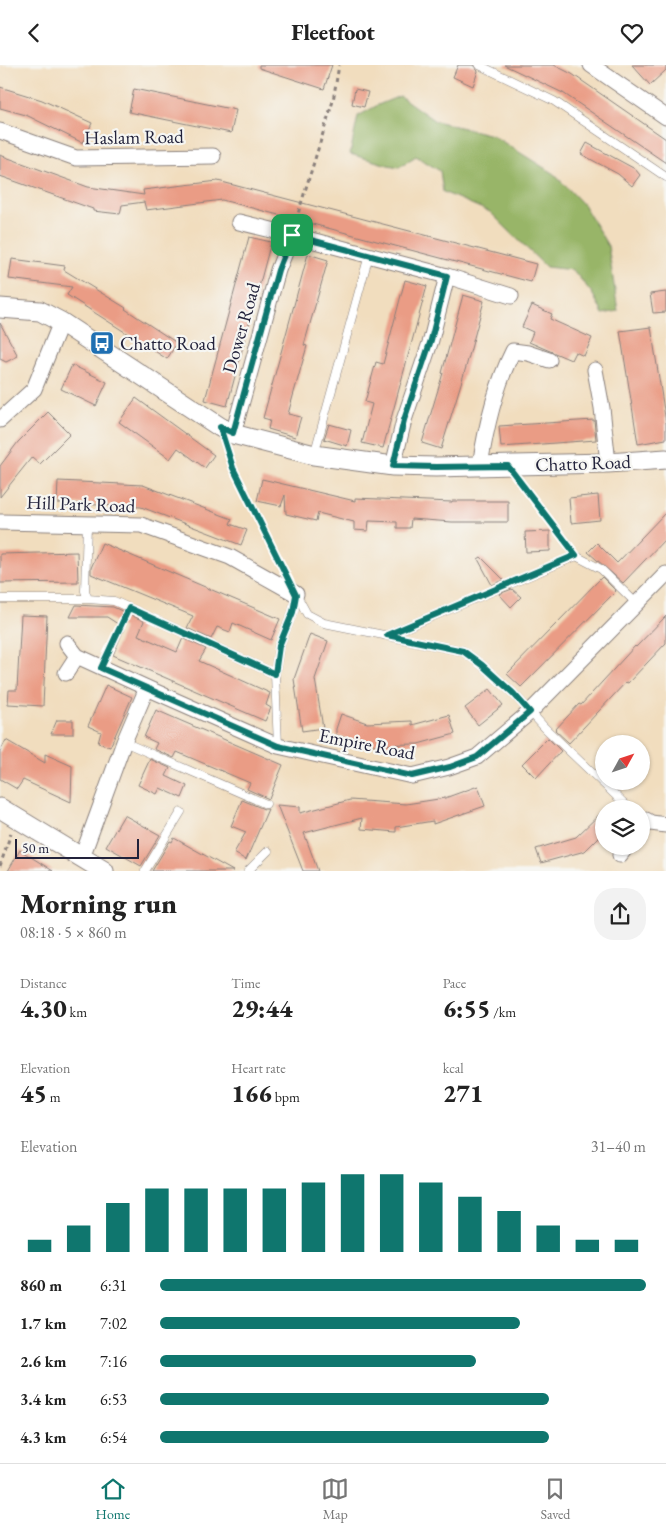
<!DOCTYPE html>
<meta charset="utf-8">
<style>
:root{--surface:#fff;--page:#f2f2f2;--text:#222;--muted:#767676;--line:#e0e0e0;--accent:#0f766e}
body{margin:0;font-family:"EB Garamond",serif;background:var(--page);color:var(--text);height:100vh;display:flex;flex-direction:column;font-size:19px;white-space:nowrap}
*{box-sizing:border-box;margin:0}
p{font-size:16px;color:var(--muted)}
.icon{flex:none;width:28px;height:28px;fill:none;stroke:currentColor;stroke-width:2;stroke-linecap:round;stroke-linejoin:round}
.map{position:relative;height:806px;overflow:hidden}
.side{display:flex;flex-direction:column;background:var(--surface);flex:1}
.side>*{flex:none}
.needle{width:32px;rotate:50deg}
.tools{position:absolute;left:595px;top:670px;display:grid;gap:10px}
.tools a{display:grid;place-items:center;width:55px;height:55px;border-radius:50%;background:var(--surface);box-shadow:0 1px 4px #0004;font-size:25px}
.scale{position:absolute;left:15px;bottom:12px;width:124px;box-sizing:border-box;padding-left:5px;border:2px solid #22223b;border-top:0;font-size:14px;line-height:18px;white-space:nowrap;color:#22223b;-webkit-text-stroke:4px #f6f6f2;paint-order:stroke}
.pin{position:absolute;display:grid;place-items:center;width:42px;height:42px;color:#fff;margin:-21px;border-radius:10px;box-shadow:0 2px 8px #0006}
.round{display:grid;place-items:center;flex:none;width:52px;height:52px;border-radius:20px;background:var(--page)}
.overview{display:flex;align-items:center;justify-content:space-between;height:85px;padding:0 20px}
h1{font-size:28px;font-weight:800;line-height:38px}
.figures{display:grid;grid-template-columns:repeat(3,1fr);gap:8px;height:85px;padding:5px 20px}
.figures div{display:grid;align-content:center}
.figures b{font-size:25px;font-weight:800}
.figures small{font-size:14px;font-weight:400}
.figures p{font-size:14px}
.chart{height:140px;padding:10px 20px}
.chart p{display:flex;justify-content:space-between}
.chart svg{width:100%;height:90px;margin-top:5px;stroke:var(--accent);stroke-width:6}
ul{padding:0 20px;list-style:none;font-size:16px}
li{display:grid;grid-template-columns:80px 60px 1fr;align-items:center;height:38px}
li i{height:12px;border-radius:6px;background:var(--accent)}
header{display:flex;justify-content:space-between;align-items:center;height:65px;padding:0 20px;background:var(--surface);font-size:22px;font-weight:800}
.menu{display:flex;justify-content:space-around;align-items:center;height:70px;border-top:1px solid var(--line);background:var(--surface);font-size:14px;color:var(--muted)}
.menu a{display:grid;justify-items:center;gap:2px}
.menu .selected{color:var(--accent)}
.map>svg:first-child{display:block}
.forest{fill:#98b567;stroke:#5d6c51}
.building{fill:#ea9c85}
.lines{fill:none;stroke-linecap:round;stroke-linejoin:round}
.service-casing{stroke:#8a807c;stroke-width:9}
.minor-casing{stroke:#8a807c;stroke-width:17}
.tertiary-casing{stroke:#8a807c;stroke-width:21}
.path{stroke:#8a807c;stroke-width:3;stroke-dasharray:4 4;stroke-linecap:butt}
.service{stroke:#fff;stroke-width:8}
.minor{stroke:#fff;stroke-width:15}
.tertiary{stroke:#fff;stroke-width:19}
.route-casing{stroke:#fff;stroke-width:10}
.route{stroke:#0f766e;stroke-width:6}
.labels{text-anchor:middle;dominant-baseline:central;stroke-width:4.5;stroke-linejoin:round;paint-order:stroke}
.street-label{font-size:19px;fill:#22223b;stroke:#f6f6f2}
.poi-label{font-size:19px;fill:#22223b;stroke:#f6f6f2;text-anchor:start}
</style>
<header><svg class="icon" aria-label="back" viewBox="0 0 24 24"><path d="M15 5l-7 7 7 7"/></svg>Fleetfoot<svg class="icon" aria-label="heart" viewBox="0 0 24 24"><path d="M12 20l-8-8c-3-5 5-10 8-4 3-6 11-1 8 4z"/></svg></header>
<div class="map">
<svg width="666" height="806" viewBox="0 0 666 806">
<rect width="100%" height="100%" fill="#f6f6f2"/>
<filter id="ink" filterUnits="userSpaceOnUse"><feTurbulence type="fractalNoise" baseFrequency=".02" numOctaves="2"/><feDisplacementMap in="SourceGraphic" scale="10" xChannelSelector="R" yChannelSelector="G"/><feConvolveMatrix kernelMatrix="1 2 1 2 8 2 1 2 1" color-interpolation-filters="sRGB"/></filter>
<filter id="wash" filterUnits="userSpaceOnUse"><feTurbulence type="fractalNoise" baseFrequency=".0096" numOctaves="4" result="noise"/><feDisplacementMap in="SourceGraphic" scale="20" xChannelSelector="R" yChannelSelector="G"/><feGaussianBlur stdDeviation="1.12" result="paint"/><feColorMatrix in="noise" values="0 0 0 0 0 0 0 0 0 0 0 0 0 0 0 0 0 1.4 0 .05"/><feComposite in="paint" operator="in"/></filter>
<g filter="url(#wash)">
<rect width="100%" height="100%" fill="#f1ddbe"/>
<path class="forest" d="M400 31 435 56 492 70 554 109 583 139 608 181 618 246 603 249 592 228 573 205 546 202 490 147 443 127 440 106 416 91 399 102 388 100 350 89 358 51 378 40Z"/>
<g id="blocks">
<path class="building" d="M259 0H332L324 24 259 3Z
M458 0H473L478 6 473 21 453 12Z
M504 0H554L572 9 666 74V98L563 28Z
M632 0H666V5L650 20Z
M0 22 42 35 92 58 83 78 26 50 0 43Z
M134 24 236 45 231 68 129 47Z
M355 24 368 27 364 42 352 39Z
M587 78 635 104 640 110 632 121 618 109 581 89Z
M0 90 88 122 144 130 143 125 218 116 536 199 531 217 222 135 146 145 144 137 122 140 120 149 93 146V144L0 111Z
M249 172 271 177 227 341 205 335Z
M308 189 328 195 304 280 307 281 288 349 301 352 295 372 268 364 270 355 263 353Z
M12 194 65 201 64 205 126 243 125 244 177 278 167 294 67 230 72 222 9 214Z
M405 215 427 221 383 383 362 378 372 339 365 337 376 297 383 299Z
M666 227V247L653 248 650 229Z
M463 230 484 236 466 302 441 384 422 378 443 308H442Z
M532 240 552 249 550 254 592 273 584 291 575 287 571 295 529 277 533 267 522 262Z
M0 258 18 291 6 297 0 294Z
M651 262 666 358V374L638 379 620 266Z
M72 300 107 317 96 341 61 324Z
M136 333 214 390 205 403 178 383 170 394 119 357Z
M48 347 70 369 40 399 32 392 0 432V401L18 377Z
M594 355 596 375 501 382 499 361Z
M329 359 351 365 347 381 324 374Z
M262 414 355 436V433L452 437V436H508V457H452L411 454 410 463H397V457L369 456 368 466 354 465V457L318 448 316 456 286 449 285 430 281 441 257 436Z
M58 416 143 420 232 454 230 459 247 465 241 480 141 442 57 438Z
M598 430 600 455 571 458 569 433Z
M666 447V473L623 518 588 487 597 478 617 498Z
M550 466V486L526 487 525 467Z
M102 478 280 554 271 575 233 558 230 567 217 562 211 574 187 563 193 551 91 509V503Z
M77 487 78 517 0 518V489Z
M481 492 504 515 492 520 478 494Z
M602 512 616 526 521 622 507 609Z
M512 524 521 532 511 542 499 529Z
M76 540 113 542 144 556 138 570 177 587 183 573 206 584 199 596 270 628 266 640 271 643 265 656 113 590 124 563 107 552H70Z
M21 550 47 551 43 641 8 639 9 625H17Z
M666 551V578L628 618 626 617 569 678 555 665 579 639 581 640 635 581 636 582Z
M310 569 328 576 315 614 323 663 302 666 294 614Z
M106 620 132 632 110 682 98 678 101 667 88 661Z
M490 624 503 640 478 660 465 643Z
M156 645 283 700 269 734 247 724 250 718 177 687 174 693 154 684 157 678 144 672Z
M341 649 367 658 412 656V660L449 650 455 669 418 679 368 680 336 670V664Z
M57 655H73V669H51Z
M548 673 561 686 536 713 522 699Z
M6 675 45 698V689L72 701 71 737 23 715 17 724 0 714V687Z
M150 694 170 703 166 711 187 721 182 733 160 723 157 729 138 720Z
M478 721 485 741 433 759V756L396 762V767L361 764 362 753 304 768 318 806H303L277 740 300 742V748L350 735 406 739 445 733Z
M242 735 264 744H268L246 795 234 788 246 767 231 761Z
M604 745V767L585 786 541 798 536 784 576 772Z
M124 750 160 770 141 801 106 781Z
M174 773 233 806H152L170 776 172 777Z
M20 785 53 806H8Z"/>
</g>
</g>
<g filter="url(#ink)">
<use href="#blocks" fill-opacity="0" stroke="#8a807c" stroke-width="1"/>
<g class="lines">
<defs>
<path id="service" d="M479 0 554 36 666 112
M314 390 369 190
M87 458 85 526 88 534 114 536 275 609
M296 529 307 549 324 558 463 586 482 600 513 628 545 663 630 744
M0 534H88
M388 570 576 491 601 504 637 539
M124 677 266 739
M278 681 275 609 279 581 293 547 296 529
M145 806 181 747
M248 806 268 786"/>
<path id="minor" d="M591 0 666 52
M0 66 76 93 213 91
M239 157 292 170
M447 211 511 231
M595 305 602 343 608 398
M0 355 34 324 61 257
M233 369 278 205 292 170 447 211 431 275 404 355 393 401
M480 401C486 361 495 322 513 286L528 288 549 295
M0 457 141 460 230 492 296 529
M67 578 77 591 147 623
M66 608 77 591
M641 761 646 755 651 758 666 760
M620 790 627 781
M82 792 124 677 147 623 278 681 412 711 449 702 477 692 530 647 666 509"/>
<path id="tertiary" d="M0 243 40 246 61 257 220 362 233 369 314 390 393 401 436 402 515 400 608 398 666 394
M0 743 104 806"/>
</defs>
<use href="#service" class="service-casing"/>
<use href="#minor" class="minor-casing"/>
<use href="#tertiary" class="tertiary-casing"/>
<path class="path" d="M296 155 333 36 339 0
M227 384 233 403 284 505
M520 417 569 482
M107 590 125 553
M0 801 11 768"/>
<use href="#service" class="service"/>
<use href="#minor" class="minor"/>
<use href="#tertiary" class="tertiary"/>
</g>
</g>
<g class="lines" filter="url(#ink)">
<defs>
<path id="route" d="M292 170 447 211 431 275 404 355 393 401 436 402 508 401 576 490 387 570 463 586 482 600 513 628 530 647 477 692 450 702 412 711 278 681 101 603 129 543 275 609 279 581 293 547 296 530 233 403 220 362 233 368 278 205Z"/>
</defs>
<use href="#route" class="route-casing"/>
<use href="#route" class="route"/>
</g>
<defs>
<symbol id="bus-square" viewBox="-11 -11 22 22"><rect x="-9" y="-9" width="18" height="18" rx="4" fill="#1f6fb2" stroke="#f6f6f2"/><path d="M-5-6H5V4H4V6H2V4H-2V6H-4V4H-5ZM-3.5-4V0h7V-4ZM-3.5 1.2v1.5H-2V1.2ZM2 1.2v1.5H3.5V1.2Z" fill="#fff"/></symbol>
</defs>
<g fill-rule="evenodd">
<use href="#bus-square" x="88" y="264" width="28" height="28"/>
</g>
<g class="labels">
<g class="street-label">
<text transform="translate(134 72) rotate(-1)">Haslam Road</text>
<text transform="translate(241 263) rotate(-74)">Dower Road</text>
<text transform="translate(583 398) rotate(-2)">Chatto Road</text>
<text transform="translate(81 439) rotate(2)">Hill Park Road</text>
<text transform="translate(367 679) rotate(11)">Empire Road</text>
</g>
<g class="poi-label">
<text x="120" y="278">Chatto Road</text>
</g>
</g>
</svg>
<div class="tools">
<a><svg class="needle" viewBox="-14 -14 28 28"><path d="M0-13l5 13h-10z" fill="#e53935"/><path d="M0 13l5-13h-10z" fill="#767676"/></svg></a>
<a><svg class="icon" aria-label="layers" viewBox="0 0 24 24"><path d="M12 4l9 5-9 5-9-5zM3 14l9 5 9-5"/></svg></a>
</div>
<div class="scale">50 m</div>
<div class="pin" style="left:292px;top:170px;background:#1e9e55"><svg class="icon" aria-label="arrive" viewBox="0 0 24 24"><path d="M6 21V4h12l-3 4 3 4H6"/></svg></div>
</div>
<section class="side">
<div class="overview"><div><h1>Morning run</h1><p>08:18 · 5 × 860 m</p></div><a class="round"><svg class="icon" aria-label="share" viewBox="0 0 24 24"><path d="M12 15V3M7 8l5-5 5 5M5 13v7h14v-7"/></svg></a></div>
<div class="figures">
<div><p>Distance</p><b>4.30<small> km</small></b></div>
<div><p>Time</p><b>29:44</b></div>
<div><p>Pace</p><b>6:55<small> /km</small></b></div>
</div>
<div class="figures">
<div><p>Elevation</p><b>45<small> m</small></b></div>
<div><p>Heart rate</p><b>166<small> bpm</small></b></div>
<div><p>kcal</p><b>271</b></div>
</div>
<div class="chart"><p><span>Elevation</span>31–40 m</p>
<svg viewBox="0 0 160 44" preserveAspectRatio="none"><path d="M5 44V38M15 44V31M25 44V20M35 44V13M45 44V13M55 44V13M65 44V13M75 44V10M85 44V6M95 44V6M105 44V10M115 44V17M125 44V24M135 44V31M145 44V38M155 44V38"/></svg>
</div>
<ul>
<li><b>860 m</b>6:31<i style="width:100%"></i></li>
<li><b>1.7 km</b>7:02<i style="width:74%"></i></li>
<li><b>2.6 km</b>7:16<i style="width:65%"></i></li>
<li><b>3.4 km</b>6:53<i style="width:80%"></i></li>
<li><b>4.3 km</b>6:54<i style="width:80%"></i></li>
</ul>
</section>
<nav class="menu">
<a class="selected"><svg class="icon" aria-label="home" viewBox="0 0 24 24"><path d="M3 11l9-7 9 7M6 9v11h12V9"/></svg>Home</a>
<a><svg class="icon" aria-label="map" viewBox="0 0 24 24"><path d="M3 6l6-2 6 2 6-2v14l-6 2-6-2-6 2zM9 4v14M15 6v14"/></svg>Map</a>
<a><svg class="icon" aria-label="saved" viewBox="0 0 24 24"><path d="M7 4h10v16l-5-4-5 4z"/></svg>Saved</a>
</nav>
